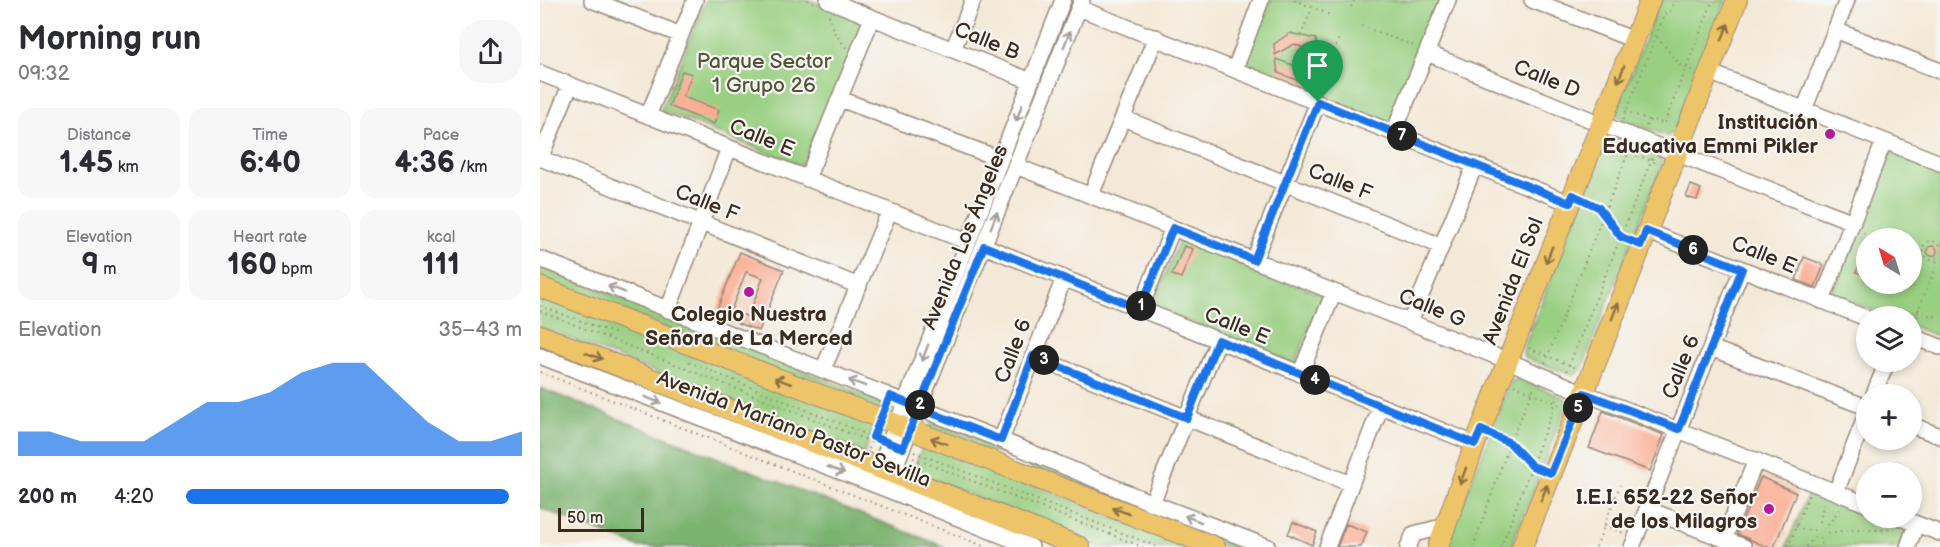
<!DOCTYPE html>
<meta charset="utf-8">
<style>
:root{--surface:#fff;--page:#f7f7f7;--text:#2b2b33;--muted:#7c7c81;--accent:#1a73e8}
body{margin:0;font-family:"Balsamiq Sans",sans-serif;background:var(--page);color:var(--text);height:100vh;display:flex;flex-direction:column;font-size:22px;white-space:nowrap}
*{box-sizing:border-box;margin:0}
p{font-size:20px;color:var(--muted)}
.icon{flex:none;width:33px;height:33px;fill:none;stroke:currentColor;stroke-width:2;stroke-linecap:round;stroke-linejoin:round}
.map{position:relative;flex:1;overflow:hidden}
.sheet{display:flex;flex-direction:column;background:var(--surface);width:540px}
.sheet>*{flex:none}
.needle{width:39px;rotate:322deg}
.fabs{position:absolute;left:1316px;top:228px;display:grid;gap:12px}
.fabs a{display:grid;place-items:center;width:66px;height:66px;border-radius:50%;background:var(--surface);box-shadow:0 3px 9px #0003;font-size:30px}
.scale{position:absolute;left:18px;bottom:15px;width:86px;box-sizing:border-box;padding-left:6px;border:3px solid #3b2a1e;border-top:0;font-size:16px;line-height:21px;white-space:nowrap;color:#3b2a1e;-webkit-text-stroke:4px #f6f6f2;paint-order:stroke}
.pin{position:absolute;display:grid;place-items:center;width:51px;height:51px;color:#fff;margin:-62px -26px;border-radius:50% 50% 50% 0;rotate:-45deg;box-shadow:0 0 6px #0007}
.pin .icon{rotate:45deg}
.km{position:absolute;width:30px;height:30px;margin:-15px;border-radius:50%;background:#222;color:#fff;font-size:16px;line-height:30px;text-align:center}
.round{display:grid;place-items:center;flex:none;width:63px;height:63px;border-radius:24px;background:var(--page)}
.head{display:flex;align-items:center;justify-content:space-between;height:102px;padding:0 18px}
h1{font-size:33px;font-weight:700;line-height:45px}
.metrics{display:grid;grid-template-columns:repeat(3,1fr);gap:9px;height:102px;padding:6px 18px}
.metrics div{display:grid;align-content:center;border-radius:15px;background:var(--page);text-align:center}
.metrics b{font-size:30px;font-weight:700}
.metrics small{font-size:16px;font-weight:400}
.metrics p{font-size:16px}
.chart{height:168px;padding:12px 18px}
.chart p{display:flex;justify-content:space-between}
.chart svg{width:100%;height:108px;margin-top:6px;fill:var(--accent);opacity:.7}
ul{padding:0 18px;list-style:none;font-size:20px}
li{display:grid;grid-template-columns:96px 72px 1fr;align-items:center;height:45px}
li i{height:15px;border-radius:8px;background:var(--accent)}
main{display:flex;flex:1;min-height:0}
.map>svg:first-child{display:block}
.built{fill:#f3d4bf}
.green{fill:#99cf81;stroke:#6a7c50;stroke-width:1.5;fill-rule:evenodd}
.forest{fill:#7ab26f;stroke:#5a6e46;stroke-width:1.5}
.building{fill:#fcaa90;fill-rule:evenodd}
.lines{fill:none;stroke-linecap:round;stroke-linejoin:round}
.minor-casing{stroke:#988a7b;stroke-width:18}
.major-casing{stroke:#988a7b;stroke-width:22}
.path{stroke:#988a7b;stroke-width:2;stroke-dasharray:1.5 4.5;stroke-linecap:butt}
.minor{stroke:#fff;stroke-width:15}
.major{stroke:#eec469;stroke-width:20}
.oneway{stroke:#8c6f40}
.oneway2{stroke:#a79f9a}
.route-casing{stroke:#fff;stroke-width:12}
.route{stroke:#1a73e8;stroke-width:8}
.poi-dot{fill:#b5179e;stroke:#f6f6f2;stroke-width:2}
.labels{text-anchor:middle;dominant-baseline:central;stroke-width:4.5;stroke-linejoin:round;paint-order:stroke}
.street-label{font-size:21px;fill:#3b2a1e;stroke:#f6f6f2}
.park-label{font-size:21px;fill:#525337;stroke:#f6f6f2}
.poi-label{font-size:21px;font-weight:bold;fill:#3b2a1e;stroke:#f6f6f2;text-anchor:end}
</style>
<main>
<section class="sheet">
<div class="head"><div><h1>Morning run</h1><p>09:32</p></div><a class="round"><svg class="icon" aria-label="share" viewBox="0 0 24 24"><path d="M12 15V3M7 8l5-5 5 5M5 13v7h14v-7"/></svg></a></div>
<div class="metrics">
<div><p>Distance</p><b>1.45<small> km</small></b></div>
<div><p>Time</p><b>6:40</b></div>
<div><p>Pace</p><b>4:36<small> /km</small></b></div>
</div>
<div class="metrics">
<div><p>Elevation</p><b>9<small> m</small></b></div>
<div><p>Heart rate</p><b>160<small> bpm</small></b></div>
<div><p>kcal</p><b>111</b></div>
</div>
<div class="chart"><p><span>Elevation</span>35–43 m</p>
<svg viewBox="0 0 160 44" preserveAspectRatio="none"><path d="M0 44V34L10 34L20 38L30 38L40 38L50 30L60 22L70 22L80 18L90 10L100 6L110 6L120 18L130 30L140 38L150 38L160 34V44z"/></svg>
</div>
<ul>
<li><b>200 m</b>4:20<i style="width:96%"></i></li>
</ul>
</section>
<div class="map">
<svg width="1400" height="547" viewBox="0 0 1400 547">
<rect width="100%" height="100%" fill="#f6f6f2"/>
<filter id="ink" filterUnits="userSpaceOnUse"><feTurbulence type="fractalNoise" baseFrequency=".0167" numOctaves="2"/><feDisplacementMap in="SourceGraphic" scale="12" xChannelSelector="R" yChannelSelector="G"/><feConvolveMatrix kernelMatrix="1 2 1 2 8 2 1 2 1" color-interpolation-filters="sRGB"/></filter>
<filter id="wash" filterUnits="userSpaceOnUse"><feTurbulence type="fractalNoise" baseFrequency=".008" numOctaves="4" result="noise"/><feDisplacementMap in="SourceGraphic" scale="24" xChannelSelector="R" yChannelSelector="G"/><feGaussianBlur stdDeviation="1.35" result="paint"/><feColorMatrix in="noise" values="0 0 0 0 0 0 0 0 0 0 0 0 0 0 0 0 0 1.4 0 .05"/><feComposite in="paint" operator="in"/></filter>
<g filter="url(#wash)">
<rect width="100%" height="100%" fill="#f4e9d8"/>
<path class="built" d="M200 252 244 270 219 331 175 314Z
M1222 472 1260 487 1244 529 1248 532 1241 547H1225L1196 535Z"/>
<path class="green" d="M166 0H269L324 22 264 167 121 110Z
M729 0H900L852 126 703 66Z
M1120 0H1186L1136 128 1133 133 1127 136 1082 119 1078 116 1077 110Z
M1072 136 1116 153 1121 159V166L1042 368 1038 373 1033 375 986 358 983 355V350L1064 141Z
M1348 151 1400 171V337L1371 326V316H1347L1291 295ZM1326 238H1371V284H1326Z
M640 239 783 295 755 364 612 307Z
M0 266 344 403 341 411 0 279Z
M0 295 336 423 324 453 0 327Z
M978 379 1025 398 1027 403 971 547H906L969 386 972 381Z
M392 422 711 547H686L519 481 471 456 438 448 389 430Z
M384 443 651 547H561L372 472Z
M1271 487 1326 509V518H1348L1370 526 1361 547H1246Z"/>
<path class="forest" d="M0 388 405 547H99L0 508Z"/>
<g id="blocks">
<path class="building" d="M750 33 776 39 779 64 769 88 768 84 738 73 736 59 767 70 764 48 754 44 735 55 734 44Z
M142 71 152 74 143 97 179 110 174 124 129 106Z
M1151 185 1161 189 1157 200 1146 197Z
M644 246 653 249 641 278 632 275Z
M1387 251a5 5 0 1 1 10 0a5 5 0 1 1-10 0Z
M1326 249V276L1316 272Z
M200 252 244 270 219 331 175 314ZM206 272 223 278 208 317 191 310Z
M1264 257 1284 265 1275 287 1256 280Z
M1063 411 1124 435 1110 471 1049 448Z
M1221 477 1256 493 1234 547H1227L1197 534Z
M753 522 777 532 772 545 748 534Z
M806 524 827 532 821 547H797Z"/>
</g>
</g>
<g filter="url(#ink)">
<use href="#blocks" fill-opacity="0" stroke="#988a7b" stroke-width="1.5"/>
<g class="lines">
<defs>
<path id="minor" d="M52 0 141 35
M288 0 491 81
M992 0 1094 40
M539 8 1030 203
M1295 30 1400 71
M413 50 433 0
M887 53 1061 124 1313 222
M695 69 721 0
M1169 72 1400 163
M0 73 428 242
M300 99 460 159
M1264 110 1307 0
M108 116 155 0
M583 118 901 246
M854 132 908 0
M0 158 319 286
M0 159 30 85
M476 166 968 361 1044 393 1326 504
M267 179 332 18
M551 195 616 37
M1106 231 1326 318
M444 246 935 444
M0 259 461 440 612 503 728 547
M714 260 778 102
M1282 301 1344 141
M600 309 633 228
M128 310 189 148
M870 322 935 165
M1371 336 1400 347
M1171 348 1326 407
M0 356 346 489 491 547
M493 356 811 484
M283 370 349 212
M760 374 794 292
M1334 394 1347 362
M1371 425 1400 436
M461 440 524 278
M336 477 523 0
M346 489 542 0
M1296 492 1326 415
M612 503 678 341
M1107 509 1204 547
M1361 518 1400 533
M1184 539 1216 460
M787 547 841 406
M868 547 874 534 906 526
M1092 547 1202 269
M1368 547 1376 524"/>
<path id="major" d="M0 287 675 547
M0 335 540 547
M898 547 935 444 1110 0
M982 547 1044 393 1197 0"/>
</defs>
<use href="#minor" class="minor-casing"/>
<use href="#major" class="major-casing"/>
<path class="path" d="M267 0 276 4
M754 0 793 16
M811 7 814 0
M289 15 295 33 307 49
M821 26 874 46
M761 36 772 8
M1117 37 1140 65 1154 71
M778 91 800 35
M1085 111 1111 121
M1083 120 1125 13 1130 11 1135 0
M1106 126 1111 119 1124 124 1173 0
M1069 144 1117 163
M1046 201C1067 211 1070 232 1087 239
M1323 233 1337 238
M1400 245C1386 233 1374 253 1391 260L1400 256
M1371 252 1383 254
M0 306 79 335
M1378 309 1387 315 1400 317
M0 311 334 443
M1338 311 1351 316
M1373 323 1397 264 1396 259
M989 348 1039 369
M149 362 338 439
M1005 363 1090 148
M1027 371 1113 156
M0 372 446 547
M974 385 1021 405
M954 436 970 443 992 466 997 468
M329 449 335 432
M374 452 618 547
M373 458 603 547
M1280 522 1284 501
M1288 525 1301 508
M1064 526 1084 533
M1256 526 1264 530H1274
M1288 533 1316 529 1340 530 1354 528
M1280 537 1282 547
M933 547 970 443 994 387
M961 547 1018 396
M1056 547 1080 485
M1248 547 1269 494
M1266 547 1276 535"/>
<use href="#minor" class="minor"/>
<use href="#major" class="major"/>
</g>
<defs><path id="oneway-shaft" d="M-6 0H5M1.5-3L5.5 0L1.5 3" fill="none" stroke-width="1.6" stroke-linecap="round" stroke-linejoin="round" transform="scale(1.5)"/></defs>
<g class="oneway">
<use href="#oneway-shaft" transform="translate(1185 32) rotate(-68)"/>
<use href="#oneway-shaft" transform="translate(1081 74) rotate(111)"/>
<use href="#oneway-shaft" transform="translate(1009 255) rotate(111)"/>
<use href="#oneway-shaft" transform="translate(1075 311) rotate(-69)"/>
<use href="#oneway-shaft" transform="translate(54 356) rotate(21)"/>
<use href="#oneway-shaft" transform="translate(243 381) rotate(-159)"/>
<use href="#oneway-shaft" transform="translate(399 441) rotate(-159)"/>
<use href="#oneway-shaft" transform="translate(923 476) rotate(110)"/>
<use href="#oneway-shaft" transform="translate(1004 493) rotate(-68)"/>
<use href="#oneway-shaft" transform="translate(581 511) rotate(-159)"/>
</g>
<g class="oneway2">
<use href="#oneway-shaft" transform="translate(527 39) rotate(-68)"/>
<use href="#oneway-shaft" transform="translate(479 113) rotate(111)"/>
<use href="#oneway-shaft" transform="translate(454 220) rotate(-68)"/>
<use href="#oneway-shaft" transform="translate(76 289) rotate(-159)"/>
<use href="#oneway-shaft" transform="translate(385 353) rotate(111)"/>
<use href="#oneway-shaft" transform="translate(317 383) rotate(-159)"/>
<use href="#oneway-shaft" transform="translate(113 400) rotate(21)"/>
<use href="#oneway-shaft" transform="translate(296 470) rotate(21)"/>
<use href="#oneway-shaft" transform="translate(653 519) rotate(-159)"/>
</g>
</g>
<g class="lines" filter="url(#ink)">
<defs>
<path id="route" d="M778 102 714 260 633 228 600 309 444 246C417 313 389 381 363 448L333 437 350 396 379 408 461 440 493 356 647 418 678 340 935 444 941 430 970 443 992 466 1011 473 1044 393 1139 429 1202 269 1106 231 1101 245 1081 237 1058 207 1033 195 1030 203 778 102"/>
</defs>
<use href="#route" class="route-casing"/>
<use href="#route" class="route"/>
</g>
<g class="poi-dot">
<circle cx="1290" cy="134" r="6"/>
<circle cx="209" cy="292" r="6"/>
<circle cx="1229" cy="509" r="6"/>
</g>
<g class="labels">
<g class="street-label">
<text transform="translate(447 41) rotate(22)">Calle B</text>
<text transform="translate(1007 79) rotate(22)">Calle D</text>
<text transform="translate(222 138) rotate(22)">Calle E</text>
<text transform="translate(800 182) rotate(22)">Calle F</text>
<text transform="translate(167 203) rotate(22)">Calle F</text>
<text transform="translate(425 237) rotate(-68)">Avenida Los Ángeles</text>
<text transform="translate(1224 255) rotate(22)">Calle E</text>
<text transform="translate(973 281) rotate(-69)">Avenida El Sol</text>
<text transform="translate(892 308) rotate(22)">Calle G</text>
<text transform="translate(697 326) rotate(22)">Calle E</text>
<text transform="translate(473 351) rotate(-69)">Calle 6</text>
<text transform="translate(1141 367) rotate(-68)">Calle 6</text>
<text transform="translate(254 429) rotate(21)">Avenida Mariano Pastor Sevilla</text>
</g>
<g class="park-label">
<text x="224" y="61">Parque Sector<tspan x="224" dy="24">1 Grupo 26</tspan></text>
</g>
<g class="poi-label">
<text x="1278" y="122">Institución<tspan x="1278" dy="24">Educativa Emmi Pikler</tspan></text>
<text x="209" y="314" text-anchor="middle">Colegio Nuestra<tspan x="209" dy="24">Señora de La Merced</tspan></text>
<text x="1217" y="497">I.E.I. 652-22 Señor<tspan x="1217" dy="24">de los Milagros</tspan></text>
</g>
</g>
</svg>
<div class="fabs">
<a><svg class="needle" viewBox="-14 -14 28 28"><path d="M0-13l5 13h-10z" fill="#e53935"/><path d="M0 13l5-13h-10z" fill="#7c7c81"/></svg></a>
<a><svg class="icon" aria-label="layers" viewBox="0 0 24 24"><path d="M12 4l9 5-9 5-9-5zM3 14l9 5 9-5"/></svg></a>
<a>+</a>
<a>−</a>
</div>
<div class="scale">50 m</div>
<div class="pin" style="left:778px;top:102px;background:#1e9e55"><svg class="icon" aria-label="arrive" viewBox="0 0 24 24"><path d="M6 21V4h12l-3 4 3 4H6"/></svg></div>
<b class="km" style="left:601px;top:306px">1</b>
<b class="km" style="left:380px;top:405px">2</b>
<b class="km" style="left:504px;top:360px">3</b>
<b class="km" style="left:775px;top:380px">4</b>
<b class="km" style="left:1038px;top:408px">5</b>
<b class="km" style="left:1153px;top:250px">6</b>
<b class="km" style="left:862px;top:136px">7</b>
</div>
</main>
